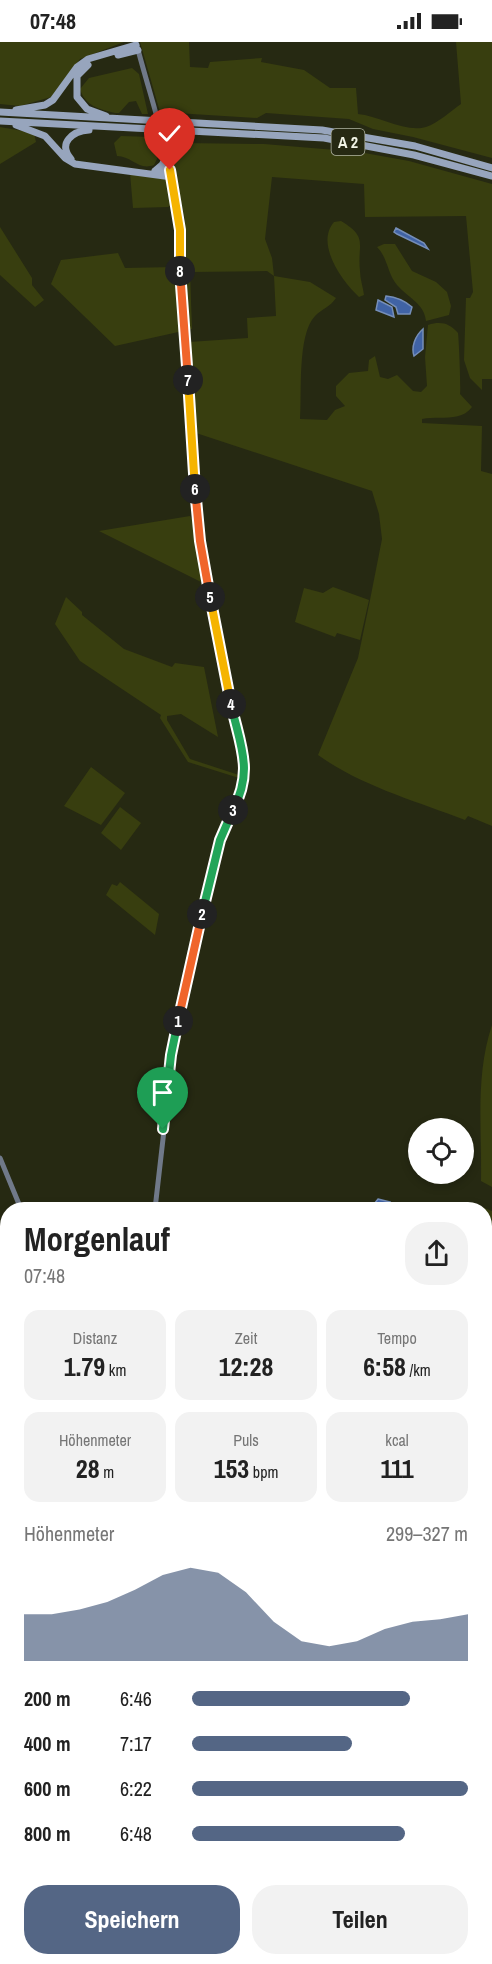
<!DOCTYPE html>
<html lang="de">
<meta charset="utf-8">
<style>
:root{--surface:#fff;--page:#f2f2f2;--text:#222;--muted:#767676;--accent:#546685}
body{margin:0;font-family:"Archivo Narrow",sans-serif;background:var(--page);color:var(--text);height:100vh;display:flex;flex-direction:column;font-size:22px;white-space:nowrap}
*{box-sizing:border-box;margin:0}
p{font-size:20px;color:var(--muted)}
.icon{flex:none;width:33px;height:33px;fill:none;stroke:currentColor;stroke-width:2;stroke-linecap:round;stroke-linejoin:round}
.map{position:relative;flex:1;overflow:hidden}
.panel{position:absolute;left:0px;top:1160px;width:492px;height:764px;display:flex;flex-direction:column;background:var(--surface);border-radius:24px 24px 0 0;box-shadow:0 3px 9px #0003}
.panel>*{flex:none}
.tools{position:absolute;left:408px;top:1076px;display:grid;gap:12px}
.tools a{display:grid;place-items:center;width:66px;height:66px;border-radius:50%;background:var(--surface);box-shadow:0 3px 9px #0003;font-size:30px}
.pin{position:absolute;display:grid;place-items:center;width:51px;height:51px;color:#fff;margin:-62px -26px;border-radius:50% 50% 50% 0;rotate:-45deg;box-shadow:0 0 6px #0007}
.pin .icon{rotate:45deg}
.km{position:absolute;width:30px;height:30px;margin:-15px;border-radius:50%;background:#222;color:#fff;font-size:16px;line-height:30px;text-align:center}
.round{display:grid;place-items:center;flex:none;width:63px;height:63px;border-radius:24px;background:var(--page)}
.head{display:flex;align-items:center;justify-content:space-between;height:102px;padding:0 24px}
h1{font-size:33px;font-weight:700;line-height:45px}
.metrics{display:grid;grid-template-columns:repeat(3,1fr);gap:9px;height:102px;padding:6px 24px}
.metrics div{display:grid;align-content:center;border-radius:15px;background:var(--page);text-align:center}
.metrics b{font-size:26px;font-weight:700}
.metrics small{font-size:16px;font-weight:400}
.metrics p{font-size:16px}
.chart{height:168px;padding:12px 24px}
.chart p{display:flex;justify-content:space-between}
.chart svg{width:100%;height:108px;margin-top:6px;fill:var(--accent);opacity:.7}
.primary-button{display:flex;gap:12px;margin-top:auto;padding:12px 24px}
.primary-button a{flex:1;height:69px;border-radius:24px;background:var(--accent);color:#fff;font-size:24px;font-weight:700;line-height:69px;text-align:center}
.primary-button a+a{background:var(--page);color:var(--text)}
ul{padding:0 24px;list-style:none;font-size:20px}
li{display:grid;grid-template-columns:96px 72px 1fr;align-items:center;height:45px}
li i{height:15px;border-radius:8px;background:var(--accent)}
.status{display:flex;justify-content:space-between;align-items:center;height:42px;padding:0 30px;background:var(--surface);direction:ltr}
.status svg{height:16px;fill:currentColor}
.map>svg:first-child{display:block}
.green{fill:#383e0f}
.water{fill:#4063a5;stroke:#758eb8;stroke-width:1.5}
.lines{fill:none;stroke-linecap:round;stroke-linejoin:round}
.secondary{stroke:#707989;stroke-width:5}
.highway{stroke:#97a5bd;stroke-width:7}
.split-1-casing{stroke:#fff;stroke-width:12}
.split-2-casing{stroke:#fff;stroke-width:12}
.split-3-casing{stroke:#fff;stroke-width:12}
.split-4-casing{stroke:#fff;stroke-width:12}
.split-5-casing{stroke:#fff;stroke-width:12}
.split-6-casing{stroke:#fff;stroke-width:12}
.split-7-casing{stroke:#fff;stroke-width:12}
.split-8-casing{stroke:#fff;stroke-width:12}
.split-9-casing{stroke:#fff;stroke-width:12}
.split-1{stroke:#22a559;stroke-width:8}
.split-2{stroke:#f0652b;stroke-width:8}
.split-3{stroke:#22a559;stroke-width:8}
.split-4{stroke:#22a559;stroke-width:8}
.split-5{stroke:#f5b400;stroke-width:8}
.split-6{stroke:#f0652b;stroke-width:8}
.split-7{stroke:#f5b400;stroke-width:8}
.split-8{stroke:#f0652b;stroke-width:8}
.split-9{stroke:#f5b400;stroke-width:8}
.labels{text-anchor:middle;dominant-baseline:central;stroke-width:6;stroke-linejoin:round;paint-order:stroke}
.shield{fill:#262912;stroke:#b3b6a5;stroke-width:1.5}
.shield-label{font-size:16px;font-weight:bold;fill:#f0f3e4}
</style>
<div class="status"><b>07:48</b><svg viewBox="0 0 49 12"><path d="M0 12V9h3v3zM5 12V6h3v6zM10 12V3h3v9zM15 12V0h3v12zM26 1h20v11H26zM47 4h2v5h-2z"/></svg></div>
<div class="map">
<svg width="492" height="1922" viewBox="0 0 492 1922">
<rect width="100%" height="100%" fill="#262912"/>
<path class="green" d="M0 0H124L80 17 51 55 20 64 0 62Z
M140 0H189L190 25 208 26 210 20 262 16 261 20 304 28 330 46H356L358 72C379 74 406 91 426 85 438 81 451 69 461 62L456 0H492V116L413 95 373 87 349 77 266 71 257 76 160 70Z
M132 26 139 32 148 72H142L136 59 129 60 119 71H115C99 67 85 64 80 47L89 36Z
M0 85 34 91 36 100 0 122Z
M121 94 151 95 156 99 157 117 154 123C138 129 132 114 117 114L114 101Z
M167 96 181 101 264 102 359 110 409 119 492 142V337H482V348L470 336 464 318 466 256H470L473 250 466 174 365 175 364 142 272 135 265 197 272 216 274 234 310 240 336 256C330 265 322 267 315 274 297 293 302 351 300 377L327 378 335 368 345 364 336 354V344L349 331 368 329 369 318 375 314 380 335 388 337 397 333 413 349 421 350 427 344 425 315 428 283C441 279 449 281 458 291 459 299 461 348 460 352L472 365C460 381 439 373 422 377V381L482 384 481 429 492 432V784L468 774 465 778C416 759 361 744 318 713L358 616 370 558 382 497 379 472 372 449 193 390 189 300 248 296 247 276 276 274 274 234 267 229 190 230 192 287 115 304 51 242 61 218 118 211 125 226 176 225 184 229 185 178Z
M130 131 168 138 173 162 168 165 133 166Z
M341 179C369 196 357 201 360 229 360 237 363 245 364 253L359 255C342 239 315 202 334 180Z
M0 185 32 236V243L44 258 35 265 0 233Z
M384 202H395L412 229 436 240 447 250 451 264 449 273 426 279C424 261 408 256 397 243 387 231 388 216 377 205Z
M190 474 194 479 205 542 99 489Z
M333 545 369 558 360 598 337 591 335 595 295 580 304 546 323 551Z
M66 555 82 570V573L124 607 172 625 175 621 204 625 218 695 181 672 167 674V678L190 717 239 733V736L188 720 160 676 161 673 80 619 55 582Z
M91 725 125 751 101 783 64 764Z
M120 765 141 781 121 808 101 791Z
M120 840 159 872 155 893 106 853 112 842 117 844Z
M492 983V1145L481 1139C482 1086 475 1034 492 983Z
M477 1163 492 1169V1405L484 1397V1225L488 1219 485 1215 484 1167H477Z
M484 1527 492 1542V1627L485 1617Z
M0 1553 8 1561 7 1569 0 1581Z
M0 1602 8 1606V1916H445L439 1922H0Z
M484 1693 492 1697V1850L485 1854Z"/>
<path class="water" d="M396 186 424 201 428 207 397 192 394 190Z
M386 254C396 255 404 258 412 265L410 272H398L396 265 385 258Z
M378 258 392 265 394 275 376 268Z
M423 287V307L414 314C411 305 415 294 423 287Z
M378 1157 390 1160 386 1167H370Z"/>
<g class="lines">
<path class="secondary" d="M137 4C156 76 184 150 180 226L200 499 246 732 243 747 220 798 175 992 155 1167
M0 1116 21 1167
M0 1294 8 1293
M484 1867 492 1871"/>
<path class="highway" d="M118 13 138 8
M88 23 77 34V55L87 67 106 74
M16 68 45 63 53 58 77 25 88 17 136 3
M0 70 322 88 415 104 492 126
M0 79 324 96 414 113 492 134
M16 83 45 94 65 116 75 122 172 135
M71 117C57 101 73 89 89 88
M155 129 170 128
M155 129 162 123 167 114"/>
</g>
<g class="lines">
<defs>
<path id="split-1" d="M163 1087 171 1013 178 979"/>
<path id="split-2" d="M178 979 202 872"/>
<path id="split-3" d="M202 872 220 798 233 768"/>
<path id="split-4" d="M231 662C240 704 254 728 233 768"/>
<path id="split-5" d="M210 555 231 662"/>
<path id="split-6" d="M195 447 200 499 210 555"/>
<path id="split-7" d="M188 338 195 447"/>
<path id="split-8" d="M180 229 188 338"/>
<path id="split-9" d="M170 128 180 188V229"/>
</defs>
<use href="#split-1" class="split-1-casing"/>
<use href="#split-2" class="split-2-casing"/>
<use href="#split-3" class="split-3-casing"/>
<use href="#split-4" class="split-4-casing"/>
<use href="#split-5" class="split-5-casing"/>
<use href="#split-6" class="split-6-casing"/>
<use href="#split-7" class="split-7-casing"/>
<use href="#split-8" class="split-8-casing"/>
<use href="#split-9" class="split-9-casing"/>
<use href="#split-1" class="split-1"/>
<use href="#split-2" class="split-2"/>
<use href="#split-3" class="split-3"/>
<use href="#split-4" class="split-4"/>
<use href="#split-5" class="split-5"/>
<use href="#split-6" class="split-6"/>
<use href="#split-7" class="split-7"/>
<use href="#split-8" class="split-8"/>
<use href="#split-9" class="split-9"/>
</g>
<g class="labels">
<rect class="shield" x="331.5" y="87" width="33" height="26" rx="4.5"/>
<g class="shield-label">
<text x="348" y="100">A 2</text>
</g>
</g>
</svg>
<div class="tools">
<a><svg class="icon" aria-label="locate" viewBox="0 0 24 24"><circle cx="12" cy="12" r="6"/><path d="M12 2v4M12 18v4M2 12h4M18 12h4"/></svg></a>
</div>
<div class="pin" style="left:163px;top:1087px;background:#1e9e55"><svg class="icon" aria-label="arrive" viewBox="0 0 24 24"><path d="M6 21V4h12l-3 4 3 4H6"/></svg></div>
<div class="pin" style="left:170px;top:128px;background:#d93025"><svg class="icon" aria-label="check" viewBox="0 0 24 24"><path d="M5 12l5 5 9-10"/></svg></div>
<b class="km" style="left:178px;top:979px">1</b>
<b class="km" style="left:202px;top:872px">2</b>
<b class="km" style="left:233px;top:768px">3</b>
<b class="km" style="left:231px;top:662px">4</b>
<b class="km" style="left:210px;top:555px">5</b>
<b class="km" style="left:195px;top:447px">6</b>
<b class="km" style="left:188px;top:338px">7</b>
<b class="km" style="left:180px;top:229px">8</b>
<section class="panel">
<div class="head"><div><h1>Morgenlauf</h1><p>07:48</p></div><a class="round"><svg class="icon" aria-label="share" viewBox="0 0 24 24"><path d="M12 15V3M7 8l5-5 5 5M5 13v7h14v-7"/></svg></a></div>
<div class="metrics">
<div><p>Distanz</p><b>1.79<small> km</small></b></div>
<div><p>Zeit</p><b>12:28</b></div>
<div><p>Tempo</p><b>6:58<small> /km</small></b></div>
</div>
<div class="metrics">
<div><p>Höhenmeter</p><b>28<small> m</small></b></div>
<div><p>Puls</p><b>153<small> bpm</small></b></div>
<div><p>kcal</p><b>111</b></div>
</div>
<div class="chart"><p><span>Höhenmeter</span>299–327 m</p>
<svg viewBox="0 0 160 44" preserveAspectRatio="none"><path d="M0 44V25L10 25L20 23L30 20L40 15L50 9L60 6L70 8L80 16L90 28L100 36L110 38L120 36L130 31L140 28L150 27L160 25V44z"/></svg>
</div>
<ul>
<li><b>200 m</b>6:46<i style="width:79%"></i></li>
<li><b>400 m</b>7:17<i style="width:58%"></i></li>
<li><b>600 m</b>6:22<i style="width:100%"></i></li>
<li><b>800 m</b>6:48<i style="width:77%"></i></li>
</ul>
<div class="primary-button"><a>Speichern</a><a>Teilen</a></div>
</section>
</div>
